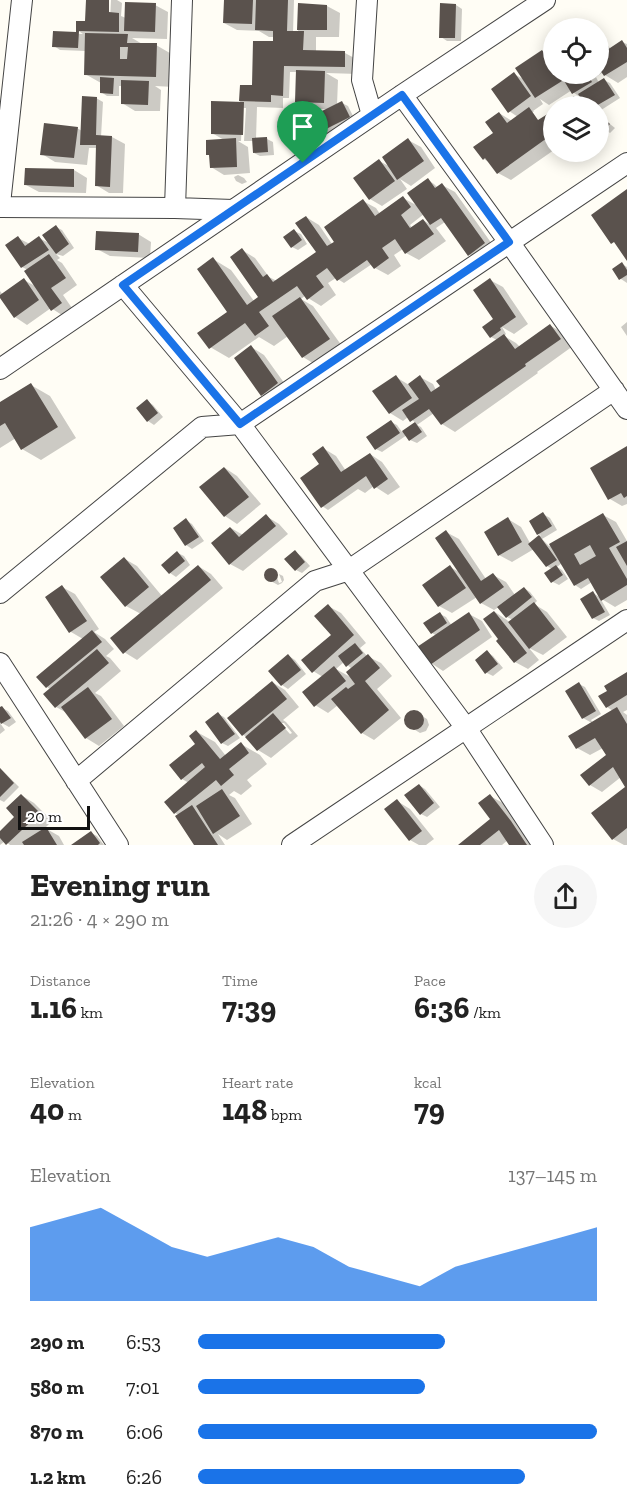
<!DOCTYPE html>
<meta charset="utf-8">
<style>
:root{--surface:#fff;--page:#f6f6f6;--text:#222;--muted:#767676;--accent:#1a73e8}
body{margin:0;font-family:"Zilla Slab",serif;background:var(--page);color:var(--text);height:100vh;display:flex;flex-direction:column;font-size:22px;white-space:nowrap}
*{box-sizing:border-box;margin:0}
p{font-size:20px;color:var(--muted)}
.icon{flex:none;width:33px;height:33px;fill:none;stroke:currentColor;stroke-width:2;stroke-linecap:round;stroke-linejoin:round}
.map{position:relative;height:845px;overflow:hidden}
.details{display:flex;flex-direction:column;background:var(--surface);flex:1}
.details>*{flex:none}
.fabs{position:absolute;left:543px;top:18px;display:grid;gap:12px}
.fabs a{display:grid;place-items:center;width:66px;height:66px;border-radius:50%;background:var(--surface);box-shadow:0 3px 15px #0003;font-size:30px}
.scale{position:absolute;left:18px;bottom:15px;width:72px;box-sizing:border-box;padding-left:6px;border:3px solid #111;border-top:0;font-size:16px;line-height:21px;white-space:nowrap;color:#111;-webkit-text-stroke:4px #fff;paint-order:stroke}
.pin{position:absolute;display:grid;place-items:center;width:51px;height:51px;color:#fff;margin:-62px -26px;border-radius:50% 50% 50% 0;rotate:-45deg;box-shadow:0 0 6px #0007}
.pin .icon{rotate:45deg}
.round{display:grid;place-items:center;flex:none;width:63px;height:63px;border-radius:32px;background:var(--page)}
.overview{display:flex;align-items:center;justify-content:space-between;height:102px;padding:0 30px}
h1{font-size:33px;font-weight:700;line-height:45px}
.figures{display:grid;grid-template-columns:repeat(3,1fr);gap:9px;height:102px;padding:6px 30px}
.figures div{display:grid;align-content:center}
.figures b{font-size:30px;font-weight:700}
.figures small{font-size:16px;font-weight:400}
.figures p{font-size:16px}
.chart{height:168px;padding:12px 30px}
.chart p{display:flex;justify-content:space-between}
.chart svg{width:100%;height:108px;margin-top:6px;fill:var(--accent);opacity:.7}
ul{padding:0 30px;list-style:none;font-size:20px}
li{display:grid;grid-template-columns:96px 72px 1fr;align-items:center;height:45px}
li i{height:15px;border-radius:8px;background:var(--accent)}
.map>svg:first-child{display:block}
.shadow{fill:#0003;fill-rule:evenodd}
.building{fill:#5a524d;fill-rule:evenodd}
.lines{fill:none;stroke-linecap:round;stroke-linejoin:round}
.minor-casing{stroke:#444;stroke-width:22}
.minor{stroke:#fff;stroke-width:20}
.route-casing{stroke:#fff;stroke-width:12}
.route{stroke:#1a73e8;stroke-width:8}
</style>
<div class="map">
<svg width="627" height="845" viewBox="0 0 627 845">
<rect width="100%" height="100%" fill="#fffdf5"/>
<path class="shadow" d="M88 0H108L110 20 111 0H117L122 3 121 16 126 18 155 5 168 12 167 39 132 38 144 45H156L175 56 174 87 155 86 161 90 160 111H135L122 103 123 86H119V96H107L101 92V83L85 74 86 51 60 50 54 46V33L83 34 77 30 87 22Z
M225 0H294L293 33H298L299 5 327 6 340 13 339 37H316V52L345 53 358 60V74L326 73 338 80 337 105 342 103 348 106 355 120 326 135 319 132 330 109H309L296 101 297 72H290L289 98H283V108L257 107 256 139H267L273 142 274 155 260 156 254 153 253 141H244L246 108H243L241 141H238L248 147 250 173 224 175 211 167 224 140 212 133 240 103 241 86 253 87 274 43V37H269L259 31 237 30 224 23Z
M456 5 462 9 461 41H447L441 37Z
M598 35 603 38 609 47 611 49 622 42 627 44V77L618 83 605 75 603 72 596 77 599 83 604 80 610 83 620 98 598 112V106H562L575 98 587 105 582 98 574 93 572 90 549 105 540 99 543 104 533 111 534 112H531L542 127 544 125 534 112 541 121 554 113V150L511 180 498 173 490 163 484 159 495 133 499 113 512 121 518 117 509 111 514 74 525 80 542 51 554 58V74H598Z
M96 98 103 102 101 137H112L125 144 123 193H109L96 185 98 148H89L87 165 55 162 42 154 77 128 82 131Z
M601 117 615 128 610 133 598 124Z
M408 140 421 147 435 168 411 186 400 179 407 189 382 206 370 199 379 161 391 167Z
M74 170 87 178 86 193 39 192 26 185Z
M238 175 244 178 247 182 242 184 236 181 234 177Z
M428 180 434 184 438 188 442 185 455 192 497 251 482 262 469 254 445 222 436 228 446 241 419 260 406 253 403 249 394 255 401 266 388 275 375 268 372 264 344 283 336 278 328 283 336 295 321 306 308 298 306 295 301 299 313 306 342 346 316 365 303 357 288 336 274 346 259 337 229 358 210 347 229 312 213 259 231 270 254 301 259 298 242 250 255 258 269 277 277 281 318 252 306 217 319 225 332 244 363 201 376 208 380 214 403 198 418 206ZM424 214 431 225 423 220 412 228 410 225Z
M56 227 62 230 74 248 63 256 56 254 60 258 57 260 62 263 77 285 63 295 74 311 65 317 51 308 27 325 15 317 0 296V291L3 295 24 280 37 287 28 270 22 267 7 246 18 238 30 244 39 238 51 244Z
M294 231 301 234 307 244 298 250 292 247Z
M138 234 151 242 150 258 110 256 97 249Z
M622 264 627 267V283L621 279Z
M490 280 503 287 528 324 514 334 502 327 506 334 504 336 516 343 520 347 551 326 563 333 573 346 537 372 538 373 455 432 442 424 434 413 417 425 421 427 427 436 417 443 410 440 407 435 382 452 376 449 391 422 397 425 402 432 416 423 408 417 403 421 390 413 396 377 409 385 420 377 433 384 436 390 497 340 491 337 493 320Z
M627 322V336L621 327Z
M251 347 264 355 290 391 275 402 262 394Z
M31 385 50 396 76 438 41 460 22 449 16 438 0 448V404Z
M147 401 153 405 163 417 154 425 148 421 138 408Z
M323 448 336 456 346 471 370 454 382 462 400 487 388 495 374 486 365 493 358 489 328 510 322 506 321 465Z
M627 448V504L622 506 610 499Z
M225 468 237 476 261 504 237 524 225 516Z
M543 514 550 518 557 530 542 539 549 546 603 515 616 522 627 541V600L615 607 600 598 610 615 599 621 593 618V593L601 598 592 582 581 589 575 585 562 563 557 567 562 570 568 579 559 585 553 582 552 569 547 566 534 549 512 562 499 555 508 519 521 527 530 543 541 535 538 534Z
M266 516 279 524 288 534 243 571 230 564 213 543 231 528 243 535Z
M186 520 192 524 204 541 192 549 186 545Z
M446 532 459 539 486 579 493 575 506 582 515 595 524 588 530 592 537 601 534 604 547 612 567 637 543 655 529 648 539 660 528 669 515 662 495 612 507 620 510 623 513 620 507 617 499 607 494 610 481 603 477 597 452 613 439 606 450 567 461 573Z
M295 552 301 556 310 566 302 573 296 570Z
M178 553 184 556 190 565 176 577 170 573 163 565Z
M125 559 137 566 162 596 198 566 211 574 223 588 137 660 124 652 141 614 126 606Z
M272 570 275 572 279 583 282 582 279 574 283 576 284 580 282 583 278 585 267 579 266 575 268 571Z
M62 587 75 594 99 629 94 632 105 639 114 649 106 656 110 658 121 671 95 693 101 696 124 726 99 746 86 738 67 713 56 707 51 690 47 687 83 639 71 632Z
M328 606 341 613 366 643 360 648 367 656 381 663 392 676 377 689 401 718 374 740 362 733 338 705 328 713 315 705 323 677 313 671 333 635ZM344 662 352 669V678L336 669Z
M440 614 446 617 452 626 469 614 482 621 492 637 443 671 431 663 437 636 432 633 426 624Z
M487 652 493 656 503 668 493 676 487 673Z
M289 656 295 660 306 674 288 689 282 685Z
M627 673V710L623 712 627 715V786L621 777 602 792 590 785 608 755 603 748 590 755 577 748 592 723 583 718 579 684 585 687 601 714 591 720 593 723 613 711 607 707Z
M272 682 285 690 299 707 283 720 286 722 298 736 271 758 258 750 247 737 243 735ZM280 723H284L292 733 290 734Z
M2 708 8 711 16 722 9 727 0 722V709Z
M415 712 427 719 429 725 426 731 420 733 407 725 405 719 408 714Z
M218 714 224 717 240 738 228 746 222 743Z
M0 723 5 730 0 734Z
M197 732 215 742 226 756 241 744 260 755 267 764 247 780 252 786 241 795 234 791 229 795 235 798 252 824 227 840 218 834 225 845H196L179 815 175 813 166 802 189 783 182 779 197 744Z
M0 768 19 787 4 802 0 800Z
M419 785 425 789 440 807 427 817 421 814Z
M627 787V845H624L613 839Z
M21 795 34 803 52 821 45 828 59 836 64 845H10L5 841 0 845V833L16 817Z
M490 796 503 803 534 845H511L508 840 502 845H460L493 819Z
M397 801 410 809 434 839 426 845H419L410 840Z
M91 833 97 836 104 845H74Z"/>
<path class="building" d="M86 0H109V12L119 13V32L79 31 78 48 52 47 53 31 76 32V21H85Z
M224 0H253L252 24 223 23Z
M256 0H288L287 31H304L303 50 345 51V67L284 66 283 96 271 95V102L239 101 240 85H252L253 41H273V31L255 30Z
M125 2 156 3 155 32 124 31Z
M298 3 327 5V30H297Z
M440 3 456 4 455 38H439Z
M85 33 128 34 127 43H157L156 77 84 75ZM120 47H128L127 59H120Z
M622 40 627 48V62L604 76 598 67V42L601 41 607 50Z
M542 50 554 67V74H558L562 81 535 98 515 68Z
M296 70 325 71 324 103 295 102Z
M514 72 531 96 508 113 491 89Z
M560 74H587L592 82 572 94Z
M100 77 114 78 113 94 100 93Z
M604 78 615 95 596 106H586L578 94Z
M121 80 149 81 148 105 121 104Z
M82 96 97 97 96 135 112 136 110 187 95 186 96 145H80Z
M574 96 581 106H559Z
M211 101 244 102 243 135 211 134Z
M342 101 350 117 318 133 310 117Z
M529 107 538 120 554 110V133L497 174 485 158 483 160 473 147 493 133 485 122 499 112 507 123Z
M600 115 610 124 603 131 598 126V117Z
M44 123 78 127 74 158 40 155Z
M267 137 268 152 253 153 252 138Z
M236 138 237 167 210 168 209 155H206V140Z
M408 138 424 161 397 180 382 157Z
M379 159 395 181 369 200 353 178Z
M25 168 74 169V187L24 185Z
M428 178 435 188 442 183 485 243 468 256 441 218 430 225 407 193Z
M627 189V261L614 242 611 244 591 215Z
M403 196 411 207 401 215 410 228 423 219 434 234 405 254 395 239 382 248 389 258 374 269 367 260 337 281 327 268 316 276 324 287 307 300 297 286 259 312 269 326 255 336 245 323 209 349 197 333 227 312 197 269 213 257 247 305 258 297 230 257 242 248 263 277 267 274 273 282 316 252 295 223 306 216 327 246 334 242 324 227 363 199 375 216Z
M56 225 69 244 56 254 42 235Z
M294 229 302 240 291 248 283 237Z
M96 231 139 233 138 252 95 250Z
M18 236 25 246 39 236 49 250 21 268 5 245Z
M49 254 66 278 51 288 62 303 51 311 24 271Z
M622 262 627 270V275L619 280 612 269Z
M24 278 39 300 14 318 0 298V295Z
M490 278 516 317 500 328 501 330 490 338 482 327 493 319 473 290Z
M300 297 330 339 302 358 272 316Z
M550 324 561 339 525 364 526 366 441 425 429 409 410 422 402 410 419 399 408 384 420 375 431 392 440 386 436 381 504 334 515 349Z
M251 345 278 383 261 396 234 358Z
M396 375 412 398 389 414 372 391Z
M31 383 58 427 21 450 5 423 0 426V402Z
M147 399 158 413 147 422 136 408Z
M391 420 400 433 375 450 366 437Z
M415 422 422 432 409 441 402 431Z
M323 446 341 472 370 453 388 479 374 489 366 476 321 508 300 478 319 464 312 454Z
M627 446V496L624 498 621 493 608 500 590 468Z
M224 467 249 497 224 517 199 487Z
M543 512 552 526 537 535 529 521Z
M603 513 620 542 609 548 627 579V585L601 601 588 578 574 586 549 544ZM590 545 596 556 580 565 574 554Z
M266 514 276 526 229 565 211 543 230 527 239 537Z
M508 517 522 542 498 556 484 532Z
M186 518 199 537 185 546 173 528Z
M446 530 481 581 493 573 504 587 480 604 435 538Z
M539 535 557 560 546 567 528 544Z
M627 541V566L616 547Z
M295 550 305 562 295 571 284 559Z
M177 551 185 561 169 574 161 565Z
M124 557 149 587 125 607 100 577Z
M198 565 211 580 123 654 110 638Z
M450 565 466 588 438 607 422 585Z
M556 565 563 575 551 583 544 573Z
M264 575a7 7 0 1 1 14 0a7 7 0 1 1-14 0Z
M62 585 87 621 69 633 45 597Z
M524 587 532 597 506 618 497 607Z
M593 591 605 612 592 619 580 599Z
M534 602 555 629 529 649 508 622Z
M328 604 354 635 312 673 301 660 331 635 314 616Z
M494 611 527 653 514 663 496 641 498 639 483 619Z
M440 612 447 623 431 634 423 623Z
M469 612 480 630 430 665 417 647Z
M92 630 102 642 46 688 36 677Z
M355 643 363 653 346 667 338 656Z
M97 649 109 663 55 708 43 694Z
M487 650 498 664 485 674 475 660Z
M288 654 301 670 281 686 268 671Z
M368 654 380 668 365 681 389 710 361 734 331 699 346 687 348 689 355 684 346 672Z
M334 666 346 681 314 707 302 692Z
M627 672V695L606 708 598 696 607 691 604 686Z
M272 681 287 699 242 736 227 718Z
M579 682 596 711 582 719 565 691Z
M88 687 112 719 85 739 61 707Z
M2 706 11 718 1 724 0 722V707Z
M617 707 627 724V828L612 840 591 813 625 787 613 767 589 786 580 775 606 755 595 738 576 749 568 736Z
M404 720a10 10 0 1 1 20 0a10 10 0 1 1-20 0Z
M218 712 235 734 221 744 205 722Z
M273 713 286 728 257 751 245 737Z
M196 730 220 759 241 742 249 753 229 769 234 775 221 786 216 780 174 814 164 802 205 767 202 763 181 780 169 765 195 744 189 736Z
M0 768 14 783 0 797Z
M419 784 434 803 420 815 404 795Z
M222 789 240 816 213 834 196 806Z
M21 794 40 813 6 845 0 838V831L14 817 6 808Z
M490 794 511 821 527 845H509L499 830 480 845H458L490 819 478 803Z
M397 799 422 831 409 841 384 809Z
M192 805 218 845H194L175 816Z
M46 827 57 845H24L22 842Z
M91 831 100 843 98 845H71Z"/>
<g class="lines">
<defs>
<path id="minor" d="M367 0 362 80 372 115
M402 95 509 242 627 409
M0 204 22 0
M0 207 175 208 233 210
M175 208 182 0
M123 285 240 424 466 728 543 845
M0 369 402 95 545 0
M0 593 202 427 240 424 627 163
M0 663 118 845
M76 781 315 581 349 570 614 390
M292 845 627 620"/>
</defs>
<use href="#minor" class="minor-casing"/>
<use href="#minor" class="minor"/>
</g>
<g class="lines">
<defs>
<path id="route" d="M402 95 509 242 240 424 123 285Z"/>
</defs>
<use href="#route" class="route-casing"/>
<use href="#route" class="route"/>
</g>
</svg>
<div class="fabs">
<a><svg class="icon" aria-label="locate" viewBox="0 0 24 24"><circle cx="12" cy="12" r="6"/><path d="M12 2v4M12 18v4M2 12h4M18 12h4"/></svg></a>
<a><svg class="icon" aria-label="layers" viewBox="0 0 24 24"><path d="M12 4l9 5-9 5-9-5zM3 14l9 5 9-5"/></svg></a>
</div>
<div class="scale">20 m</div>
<div class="pin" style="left:303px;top:163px;background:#1e9e55"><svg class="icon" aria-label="arrive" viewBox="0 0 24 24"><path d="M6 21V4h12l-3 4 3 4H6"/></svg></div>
</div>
<section class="details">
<div class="overview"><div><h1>Evening run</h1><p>21:26 · 4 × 290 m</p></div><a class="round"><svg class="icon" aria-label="share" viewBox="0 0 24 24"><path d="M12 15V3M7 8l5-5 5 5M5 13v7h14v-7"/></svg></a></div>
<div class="figures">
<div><p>Distance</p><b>1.16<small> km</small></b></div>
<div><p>Time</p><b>7:39</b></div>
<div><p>Pace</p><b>6:36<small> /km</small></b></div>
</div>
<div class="figures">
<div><p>Elevation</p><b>40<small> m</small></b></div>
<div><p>Heart rate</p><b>148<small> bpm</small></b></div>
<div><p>kcal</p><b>79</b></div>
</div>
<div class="chart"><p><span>Elevation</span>137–145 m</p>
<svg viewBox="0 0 160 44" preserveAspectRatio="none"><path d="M0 44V14L10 10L20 6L30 14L40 22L50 26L60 22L70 18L80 22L90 30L100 34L110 38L120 30L130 26L140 22L150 18L160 14V44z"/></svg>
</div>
<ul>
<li><b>290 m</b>6:53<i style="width:62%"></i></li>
<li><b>580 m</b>7:01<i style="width:57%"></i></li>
<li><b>870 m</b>6:06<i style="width:100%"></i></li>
<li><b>1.2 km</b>6:26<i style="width:82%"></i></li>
</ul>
</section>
